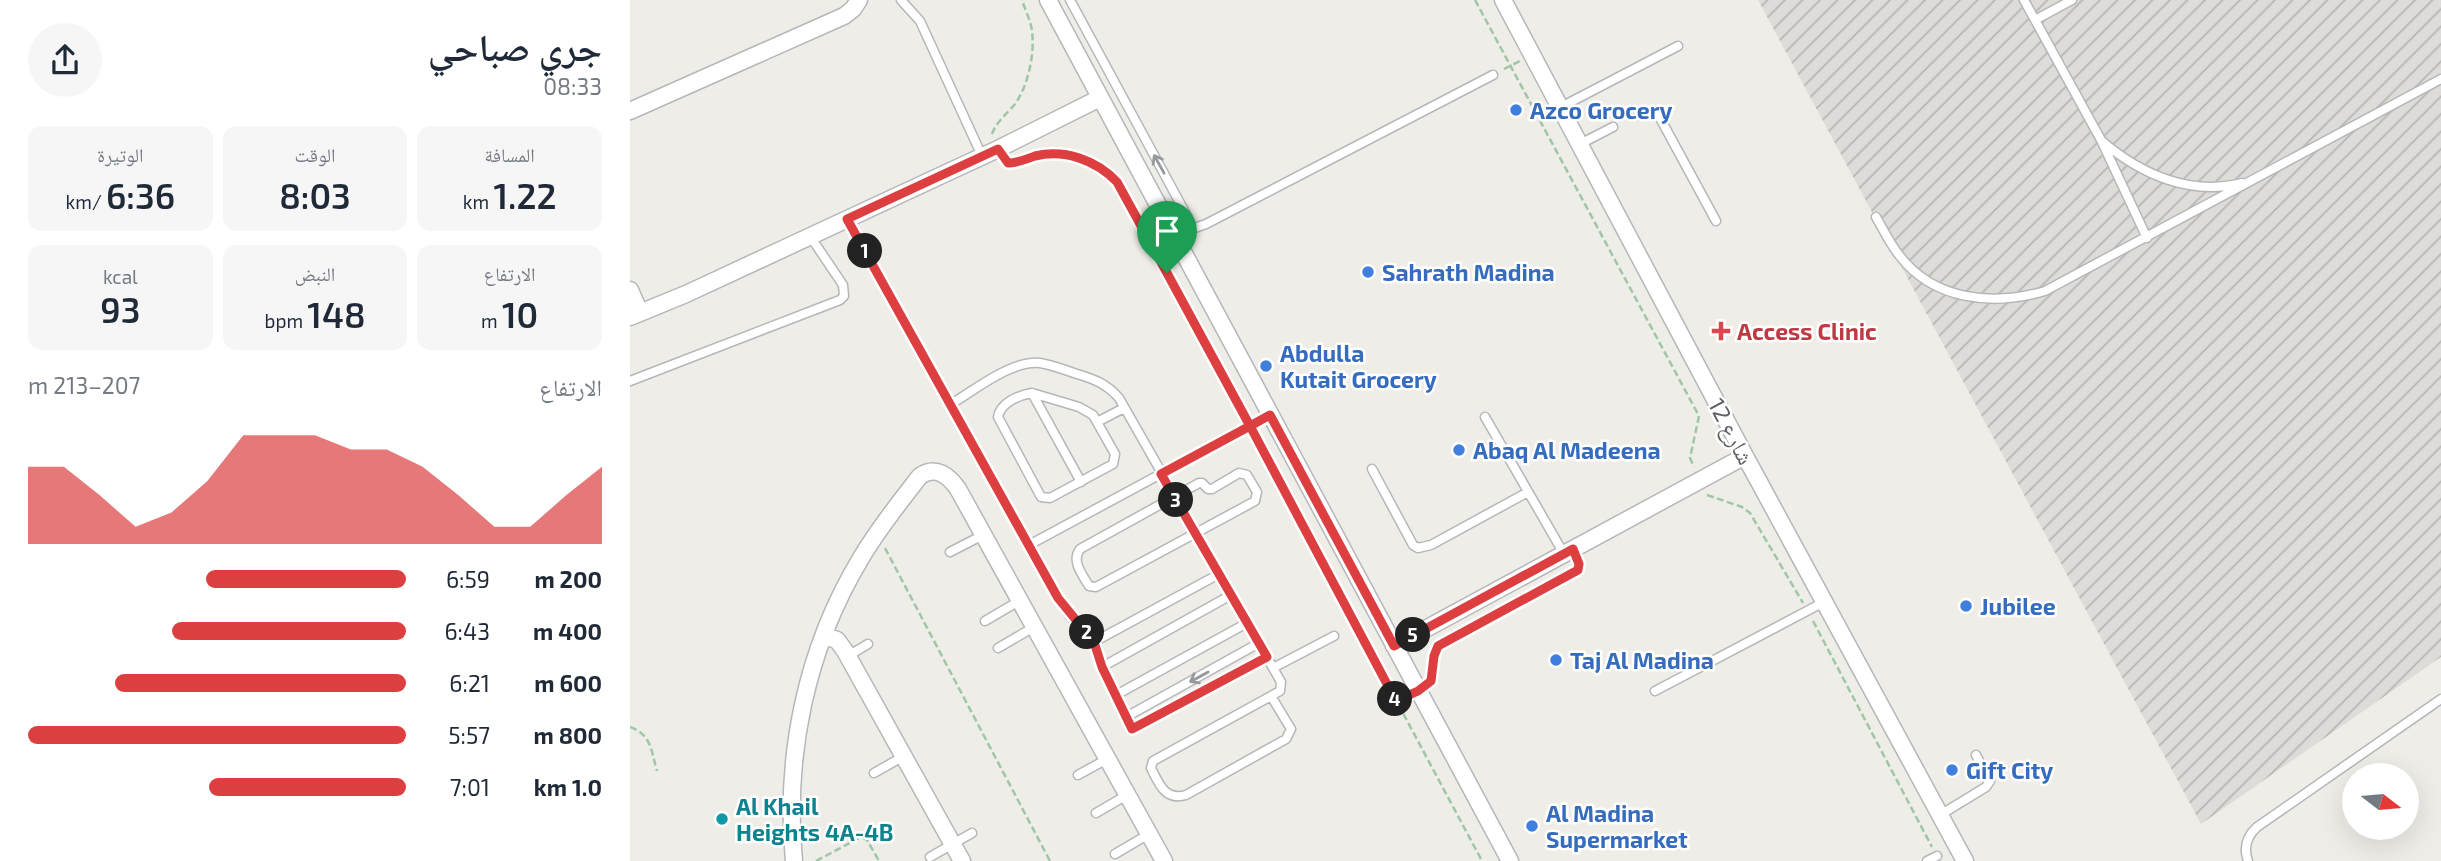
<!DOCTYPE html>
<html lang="ar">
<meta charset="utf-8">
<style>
:root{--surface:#fff;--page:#f6f6f7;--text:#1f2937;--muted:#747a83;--accent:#dd3f41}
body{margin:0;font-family:"Exo 2","Noto Naskh Arabic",sans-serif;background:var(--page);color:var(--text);direction:rtl;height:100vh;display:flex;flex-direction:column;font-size:26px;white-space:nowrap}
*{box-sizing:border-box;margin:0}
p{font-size:23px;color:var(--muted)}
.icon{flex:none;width:38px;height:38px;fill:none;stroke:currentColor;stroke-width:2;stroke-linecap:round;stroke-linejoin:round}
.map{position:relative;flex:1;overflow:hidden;direction:ltr}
.panel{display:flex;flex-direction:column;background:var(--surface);width:630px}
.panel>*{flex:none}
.needle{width:46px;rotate:106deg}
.controls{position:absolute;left:1712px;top:763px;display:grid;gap:14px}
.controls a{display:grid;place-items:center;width:77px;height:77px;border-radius:50%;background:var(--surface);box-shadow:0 7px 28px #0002;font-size:35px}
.pin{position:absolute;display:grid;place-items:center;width:60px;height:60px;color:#fff;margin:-72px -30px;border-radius:50% 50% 50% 0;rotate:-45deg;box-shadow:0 0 7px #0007}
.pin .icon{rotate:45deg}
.km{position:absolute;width:35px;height:35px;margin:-18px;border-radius:50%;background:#222;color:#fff;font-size:19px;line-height:35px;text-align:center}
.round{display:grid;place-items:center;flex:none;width:74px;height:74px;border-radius:37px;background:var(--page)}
.head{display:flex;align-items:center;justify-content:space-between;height:119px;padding:0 28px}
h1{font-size:38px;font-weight:600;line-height:52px}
.stats{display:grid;grid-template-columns:repeat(3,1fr);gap:10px;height:119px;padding:7px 28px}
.stats div{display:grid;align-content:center;border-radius:14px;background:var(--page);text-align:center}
.stats b{font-size:35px;font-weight:600}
.stats small{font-size:19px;font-weight:400}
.stats p{font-size:19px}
.chart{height:196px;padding:14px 28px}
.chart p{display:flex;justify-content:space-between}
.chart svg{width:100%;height:126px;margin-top:7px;fill:var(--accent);opacity:.7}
ul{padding:0 28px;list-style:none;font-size:23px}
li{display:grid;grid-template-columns:112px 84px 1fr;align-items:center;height:52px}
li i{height:18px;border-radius:9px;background:var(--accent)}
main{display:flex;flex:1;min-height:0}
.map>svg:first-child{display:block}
.industrial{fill:url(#industrial-furrows)}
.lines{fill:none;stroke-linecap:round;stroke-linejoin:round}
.lane-casing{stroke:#b4b7ba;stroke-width:11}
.street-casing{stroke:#b4b7ba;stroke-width:19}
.path{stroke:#9fc6a6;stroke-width:2.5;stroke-dasharray:7 3.5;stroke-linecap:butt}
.lane{stroke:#fff;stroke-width:8}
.street{stroke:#fff;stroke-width:16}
.oneway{stroke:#96999c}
.route-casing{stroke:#fff;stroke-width:14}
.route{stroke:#dd3f41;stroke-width:9}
.shop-dot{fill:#3f7fe0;stroke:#fff;stroke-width:2.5}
.health-dot{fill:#e0444e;stroke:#fff;stroke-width:2.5}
.culture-dot{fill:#0f9aa8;stroke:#fff;stroke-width:2.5}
.labels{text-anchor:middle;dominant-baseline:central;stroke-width:5;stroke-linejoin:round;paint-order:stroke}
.shop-label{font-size:23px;font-weight:bold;fill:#366cbe;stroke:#fff;text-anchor:start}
.health-label{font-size:23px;font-weight:bold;fill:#be3a42;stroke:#fff;text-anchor:start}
.street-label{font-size:23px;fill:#5e6266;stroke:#fff}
.culture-label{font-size:23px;font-weight:bold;fill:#0d838f;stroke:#fff;text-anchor:start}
</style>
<main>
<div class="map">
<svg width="1811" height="861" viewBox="0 0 1811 861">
<defs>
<pattern id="industrial-furrows" width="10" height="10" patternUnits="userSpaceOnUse" patternTransform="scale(1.75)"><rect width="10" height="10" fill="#dedcd9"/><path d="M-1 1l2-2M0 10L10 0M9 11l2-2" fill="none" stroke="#b7b6b4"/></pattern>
</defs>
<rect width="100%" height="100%" fill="#efede7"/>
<path class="industrial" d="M1128 0H1811V657L1571 824Z"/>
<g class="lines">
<defs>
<path id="lane" d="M271 0 290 21 352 156
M440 0 557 216 559 230 551 248
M1394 0 1471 140 1517 238
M1405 20 1442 0
M931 107 1048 46
M1008 115 1022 112 1030 118 1086 221
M1473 142C1512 175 1561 196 1612 183
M950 144 983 127
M1246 217C1253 229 1260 244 1269 255 1304 301 1363 306 1415 291L1811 79
M217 219 428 598 440 616 464 642 472 667 502 728 505 729 637 657
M559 230 576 224 863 75
M0 381 210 300 214 296 213 285 180 236
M402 393 449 407 463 415 485 454 483 464 420 498 411 497 368 417C370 403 389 395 402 393Z
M402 393 451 482
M321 404C345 390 381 360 410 363 422 365 435 370 447 374 464 379 477 384 489 398L651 682 650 691 641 696
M855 417 934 554
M467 422 494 408
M742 469 783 545 788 548 801 545 898 492
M609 473 617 475 627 492 625 501 466 587 459 586C452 574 441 561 450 549L569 483H572L578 489H582Z
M399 545 640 415
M320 552 353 535
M355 621 389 601
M464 642 589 574
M368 648 404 627
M218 656 238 644
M472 667 601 595
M643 668 704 636
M1025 691 1194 602
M486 695 617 623
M641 696 661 729 656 739 556 795C535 801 529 784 521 768L523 761Z
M496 717 629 643
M244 773 274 756
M448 775 477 759
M466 813 497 795
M1310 815 1356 787 1360 781 1346 755
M485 854 519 834
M300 857 342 833
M1297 861 1307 856
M1618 861C1613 847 1617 836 1627 827L1811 699"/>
<path id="street" d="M418 0 880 861
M873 0 1115 456 1335 861
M0 111 214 16 223 9 229 0
M0 290 10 313
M0 317 56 294 368 149 470 98
M194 636 207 640 215 651 332 861
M764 646 1115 456
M164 861C154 756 176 649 231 558 248 529 269 503 290 476 306 465 319 476 328 489L534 861"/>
</defs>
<use href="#lane" class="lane-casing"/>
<use href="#street" class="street-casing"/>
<path class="path" d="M845 0 1069 416 1060 458 1064 467
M874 69 890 61
M362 134C366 122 377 114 385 104 398 86 405 54 402 31 401 21 395 10 392 0
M376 161C387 165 398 158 409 156 438 151 466 161 487 182L615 418
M625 436 852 861
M1077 495 1112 507 1120 513 1173 603
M255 548 420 861
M1183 621 1302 847
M800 682C805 671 803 658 808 646L948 570 949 564
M0 727C22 735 21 751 27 771
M186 861 231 837 237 840 249 861"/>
<use href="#lane" class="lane"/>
<use href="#street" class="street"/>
</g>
<defs><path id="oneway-shaft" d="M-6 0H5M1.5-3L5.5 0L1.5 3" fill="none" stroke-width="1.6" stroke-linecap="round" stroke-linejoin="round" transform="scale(1.75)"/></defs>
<g class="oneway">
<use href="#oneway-shaft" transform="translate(529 164) rotate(-119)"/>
<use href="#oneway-shaft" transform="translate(569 677) rotate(151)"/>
</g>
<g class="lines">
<defs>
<path id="route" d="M537 273 487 182C466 160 435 149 405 156 396 159 388 163 378 163L368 149 217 219 428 598 464 642 472 667 502 729 637 657 531 474 620 426 766 701 788 691 801 681 804 656 808 646 948 570 949 564 943 549 764 646 640 415 620 426 537 273"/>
</defs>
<use href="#route" class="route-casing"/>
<use href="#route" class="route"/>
</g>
<g class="shop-dot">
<circle cx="886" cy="110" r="7"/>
<circle cx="738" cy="272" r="7"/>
<circle cx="636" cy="366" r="7"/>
<circle cx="829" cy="450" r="7"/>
<circle cx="1336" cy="606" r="7"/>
<circle cx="926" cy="660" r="7"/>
<circle cx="1322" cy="770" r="7"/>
<circle cx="902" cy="826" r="7"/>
</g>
<path class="health-dot" d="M1087.5 320.5h7v7h7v7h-7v7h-7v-7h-7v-7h7z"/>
<circle class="culture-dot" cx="92" cy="819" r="7"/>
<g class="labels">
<g class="shop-label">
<text x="900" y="110">Azco Grocery</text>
<text x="752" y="272">Sahrath Madina</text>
<text x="650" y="353">Abdulla<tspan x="650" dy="26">Kutait Grocery</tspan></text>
<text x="843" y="450">Abaq Al Madeena</text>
<text x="1350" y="606">Jubilee</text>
<text x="940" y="660">Taj Al Madina</text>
<text x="1336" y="770">Gift City</text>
<text x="916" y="813">Al Madina<tspan x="916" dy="26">Supermarket</tspan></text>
</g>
<g class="health-label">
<text x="1107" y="331">Access Clinic</text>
</g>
<g class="street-label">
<text transform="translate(1102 431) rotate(62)">شارع 12</text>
</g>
<g class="culture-label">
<text x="106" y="806">Al Khail<tspan x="106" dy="26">Heights 4A-4B</tspan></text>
</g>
</g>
</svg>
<div class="controls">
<a><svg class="needle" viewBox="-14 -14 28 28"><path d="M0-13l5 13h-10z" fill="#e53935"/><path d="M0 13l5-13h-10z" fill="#747a83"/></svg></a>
</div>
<div class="pin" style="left:537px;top:273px;background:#1e9e55"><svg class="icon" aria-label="arrive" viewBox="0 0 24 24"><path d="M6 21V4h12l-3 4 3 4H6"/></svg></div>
<b class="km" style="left:235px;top:251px">1</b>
<b class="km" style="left:457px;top:632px">2</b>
<b class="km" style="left:546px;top:500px">3</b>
<b class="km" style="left:765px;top:699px">4</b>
<b class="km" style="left:783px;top:635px">5</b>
</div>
<section class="panel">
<div class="head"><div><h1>جري صباحي</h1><p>08:33</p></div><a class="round"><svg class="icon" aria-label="share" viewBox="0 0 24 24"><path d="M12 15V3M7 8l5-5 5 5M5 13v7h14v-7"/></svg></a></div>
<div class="stats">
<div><p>المسافة</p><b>1.22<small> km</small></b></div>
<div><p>الوقت</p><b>8:03</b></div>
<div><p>الوتيرة</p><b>6:36<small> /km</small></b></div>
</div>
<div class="stats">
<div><p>الارتفاع</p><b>10<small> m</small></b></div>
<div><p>النبض</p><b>148<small> bpm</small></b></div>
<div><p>kcal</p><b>93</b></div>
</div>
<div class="chart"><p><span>الارتفاع</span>207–213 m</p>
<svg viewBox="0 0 160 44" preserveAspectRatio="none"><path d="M0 44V17L10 17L20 27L30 38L40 33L50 22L60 6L70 6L80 6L90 11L100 11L110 17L120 27L130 38L140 38L150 27L160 17V44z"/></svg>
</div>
<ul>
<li><b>200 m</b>6:59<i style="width:53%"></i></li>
<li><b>400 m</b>6:43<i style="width:62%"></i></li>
<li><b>600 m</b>6:21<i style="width:77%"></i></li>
<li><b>800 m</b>5:57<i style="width:100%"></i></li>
<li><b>1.0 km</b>7:01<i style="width:52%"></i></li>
</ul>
</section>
</main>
